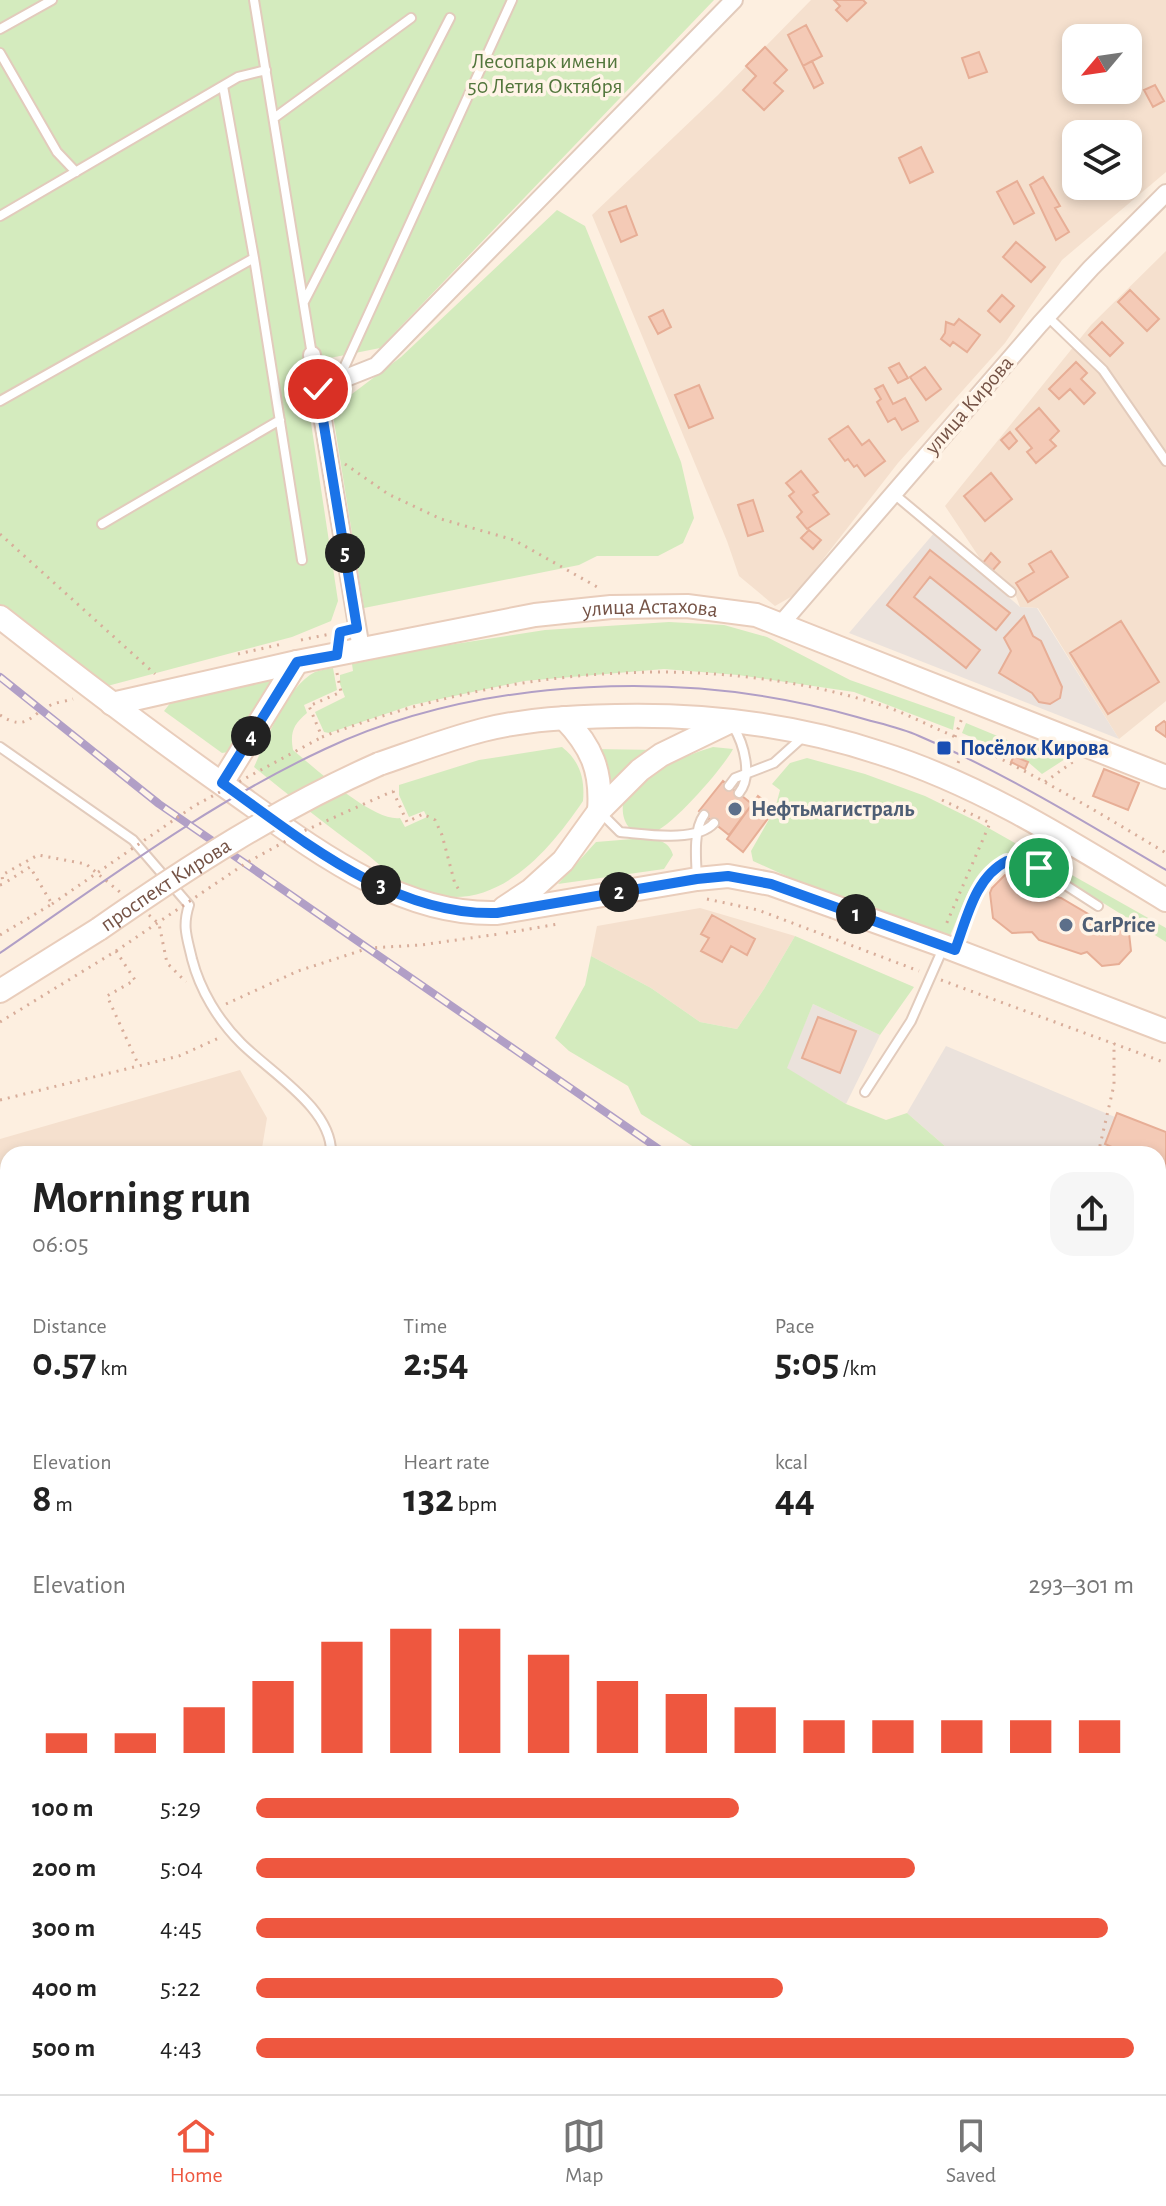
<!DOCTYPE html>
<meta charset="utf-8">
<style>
:root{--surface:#fff;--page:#f6f6f6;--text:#222;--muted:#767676;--line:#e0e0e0;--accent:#ee573f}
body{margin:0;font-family:"Alegreya Sans",sans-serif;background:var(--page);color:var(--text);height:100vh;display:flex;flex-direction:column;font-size:30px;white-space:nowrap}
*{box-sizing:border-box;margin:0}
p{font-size:26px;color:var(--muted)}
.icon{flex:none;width:44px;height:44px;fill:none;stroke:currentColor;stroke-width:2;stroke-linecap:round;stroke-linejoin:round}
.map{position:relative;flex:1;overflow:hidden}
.panel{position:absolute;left:0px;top:1146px;width:1166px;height:948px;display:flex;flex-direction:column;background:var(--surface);border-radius:24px 24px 0 0;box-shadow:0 4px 12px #0003}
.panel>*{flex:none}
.needle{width:52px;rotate:241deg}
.buttons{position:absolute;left:1062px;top:24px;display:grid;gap:16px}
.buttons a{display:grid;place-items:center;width:80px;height:80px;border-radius:16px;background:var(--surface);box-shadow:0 4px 12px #0003;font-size:40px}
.pin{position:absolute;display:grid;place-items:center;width:68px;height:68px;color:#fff;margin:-34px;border:4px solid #fff;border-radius:50%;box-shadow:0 2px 8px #0007}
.km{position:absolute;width:40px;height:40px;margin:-20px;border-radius:50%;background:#222;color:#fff;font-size:22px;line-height:40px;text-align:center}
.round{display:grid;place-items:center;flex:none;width:84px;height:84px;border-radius:24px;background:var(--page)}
.overview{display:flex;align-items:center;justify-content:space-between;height:136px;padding:0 32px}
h1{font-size:44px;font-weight:600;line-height:60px}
.figures{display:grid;grid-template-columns:repeat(3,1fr);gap:12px;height:136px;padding:8px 32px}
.figures div{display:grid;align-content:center}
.figures b{font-size:40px;font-weight:600}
.figures small{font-size:22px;font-weight:400}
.figures p{font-size:22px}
.chart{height:224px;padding:16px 32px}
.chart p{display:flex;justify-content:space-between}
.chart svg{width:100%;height:144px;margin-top:8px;stroke:var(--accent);stroke-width:6}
ul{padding:0 32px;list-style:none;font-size:26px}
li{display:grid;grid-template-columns:128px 96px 1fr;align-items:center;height:60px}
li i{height:20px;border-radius:10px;background:var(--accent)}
.dock{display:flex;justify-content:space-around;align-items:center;height:112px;border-top:2px solid var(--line);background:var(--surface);font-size:22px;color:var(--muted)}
.dock a{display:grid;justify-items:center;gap:4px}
.dock .active{color:var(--accent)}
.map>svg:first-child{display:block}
.residential{fill:#f5e0ce;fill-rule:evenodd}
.industrial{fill:#ebe2dc}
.green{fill:#d4ebbe}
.water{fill:#b4e4e7;stroke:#9ad5da;stroke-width:2}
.building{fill:#f4cab6;stroke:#e7ae96;stroke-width:2}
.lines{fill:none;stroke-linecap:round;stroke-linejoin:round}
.lane-casing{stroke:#e2cbbc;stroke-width:12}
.street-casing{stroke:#e2cbbc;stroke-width:20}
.secondary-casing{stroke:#e9cdbb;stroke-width:26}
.path{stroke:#d8ad9a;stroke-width:3;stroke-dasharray:2 6;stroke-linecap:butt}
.lane{stroke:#fff;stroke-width:8}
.street{stroke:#fff;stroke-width:16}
.secondary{stroke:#fff;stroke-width:22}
.tram{stroke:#b19fc6;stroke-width:2}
.rail-casing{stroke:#b19fc6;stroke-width:8}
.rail{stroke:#fff4e7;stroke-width:5;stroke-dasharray:15;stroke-linecap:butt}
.secondary-bridge-casing{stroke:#e9cdbb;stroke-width:26;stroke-linecap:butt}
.path-bridge{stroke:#d8ad9a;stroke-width:3;stroke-dasharray:2 6;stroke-linecap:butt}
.secondary-bridge{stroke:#fff;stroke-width:22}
.route-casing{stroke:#fff;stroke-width:16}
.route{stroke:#1a73e8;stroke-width:10}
.transit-dot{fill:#1a4fb4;stroke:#fff4e7;stroke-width:3}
.service-dot{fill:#5c6f8a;stroke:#fff4e7;stroke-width:3}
.labels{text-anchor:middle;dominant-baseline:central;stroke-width:7;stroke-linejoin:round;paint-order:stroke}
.park-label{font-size:22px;fill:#52763c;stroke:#fff4e7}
.street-label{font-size:22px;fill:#755346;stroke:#fff4e7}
.transit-label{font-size:22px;font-weight:bold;fill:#164399;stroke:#fff4e7;text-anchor:start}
.service-label{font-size:22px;font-weight:bold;fill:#4e5e75;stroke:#fff4e7;text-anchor:start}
</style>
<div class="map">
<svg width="1166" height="2094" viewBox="0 0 1166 2094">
<rect width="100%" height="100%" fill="#fdefe0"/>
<path class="residential" d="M811 0H1166V172L1062 260 1005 343 898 463 796 594 775 606 739 576 727 541 592 215 718 95ZM1076 38H1128V90H1076ZM1076 134H1128V186H1076Z
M1166 251V701L1119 739 1038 608 1020 607 1013 588 983 563 945 506 1091 325Z
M700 908 795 936 764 989 737 1029 700 1022 651 988 591 956 597 926Z
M240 1070 267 1118 261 1154H8V1527L0 1529V1139Z"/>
<path class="industrial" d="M934 533 1020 607 1037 608 1119 739 849 633Z
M813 1004 880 1035 846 1104 786 1068Z
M946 1046 1115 1117 1117 1113 1166 1132V1315L1158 1310V1154H954L907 1113Z
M8 1566V1828L0 1830V1568Z
M1158 1677 1166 1682V1981L1158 1976Z
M1158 2067 1166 2073V2094H287L292 2086H1158Z
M72 2086H213L210 2094H78Z"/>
<path class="green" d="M0 0H714L380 348 320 360 315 350 303 370 338 601 331 621 292 637 96 689 0 608Z
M557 210 585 226 681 462 694 518 683 543 658 556H597L579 565 364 608 332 409 401 357Z
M669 622 724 625 767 637 850 680 955 717 953 730 854 692 738 675 664 669 524 681 412 705 329 733 324 732 315 712 345 697 340 684V675L353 671 352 664 429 648 545 630Z
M333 668 337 690 304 705 307 713C293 725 290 732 293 750 315 768 373 822 400 818L405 827 427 817 424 811 409 817 399 795V785L479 760 562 747C580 761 585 779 583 801 543 860 486 923 409 886 393 879 379 863 365 853 327 826 290 796 254 767 267 739 286 687 315 672 320 670 327 669 333 668Z
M271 680 275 683 234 751 222 753 164 711 175 697Z
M966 723 1024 747 1042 737 1076 752 1042 774 1028 762 962 733Z
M713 747 733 749C724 767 671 828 652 833 621 841 614 801 634 782 646 771 696 752 713 747Z
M593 749 658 750 610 781 606 780Z
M807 758 865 774 925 796 976 821 1166 928V942L1026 855C974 851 968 897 950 936L932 935 846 903 753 861 751 851 775 809 780 790 772 784 790 763Z
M645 838C659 840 669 841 673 855L664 869 558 884 596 842Z
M795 936 914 987 880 1035 813 1004 787 1068 846 1104 886 1120 907 1113 954 1154H705L641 1114 628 1086 569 1051 555 1038 585 985 591 956 651 988 700 1022 737 1029 764 989Z
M1158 1310 1166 1315V1469L1158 1464Z
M1158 1533 1166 1539V1682L1158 1677Z
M807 2086H839L848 2094H808Z"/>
<path class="water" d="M758 2086H807L808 2094H757Z"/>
<path class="building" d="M834 0H863L866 3 847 21 836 10 840 6Z
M806 25 822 56 803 66 788 35Z
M765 47 787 70 774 83 783 91 764 110 743 90 756 76 746 66Z
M979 52 987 72 969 78 962 58Z
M812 61 823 83 814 88 803 66Z
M1155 85 1164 101 1153 107 1144 90Z
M921 147 933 172 910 183 899 158Z
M1043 177 1060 206 1055 208 1069 232 1056 240 1030 185Z
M1017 181 1034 213 1014 224 997 192Z
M626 206 637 235 621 242 609 212Z
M1016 242 1045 267 1031 282 1003 257Z
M1130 290 1159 319 1147 331 1118 302Z
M1002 295 1014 306 1000 322 988 311Z
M663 310 671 327 658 334 649 317Z
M959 319 980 335 967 352 953 342 950 346 941 339 945 333 946 322 954 325Z
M1102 322 1123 343 1110 356 1089 335Z
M1076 362 1087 373 1081 379 1095 393 1084 404 1070 389 1059 399 1049 389Z
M899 363 908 378 898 383 889 368Z
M925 367 941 389 926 400 910 377Z
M699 385 713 418 689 428 675 395Z
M883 385 893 404 905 398 918 421 902 430 895 418 888 422 877 402 881 399 875 389Z
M1039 408 1059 431 1050 440 1056 446 1036 463 1027 452 1032 448 1016 429Z
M848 426 862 445 869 440 885 461 865 476 857 465 854 467 848 459 845 461 829 439Z
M1010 432 1017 441 1009 449 1001 440Z
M801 471 818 492 813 495 829 514 807 529 797 517 802 512 789 496 794 492 786 483Z
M991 473 1012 499 985 521 964 496Z
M753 500 763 531 748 536 738 505Z
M809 530 821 540 813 549 801 538Z
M930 550 1010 613 996 630 930 577 914 597 980 650 966 668 887 605Z
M1051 551 1068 577 1028 602 1016 583 1034 572 1029 564Z
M991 553 1000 562 992 571 983 563Z
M1024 616 1033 636 1041 641 1062 687 1060 698 1050 704 1039 702 1032 693 999 673 1011 651 1004 638Z
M1121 621 1159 682 1108 714 1070 653Z
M1164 721 1166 723V737L1156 730V727Z
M1014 756 1028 762 1025 769 1011 762Z
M1104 769 1139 783 1128 810 1093 796Z
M723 781 752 804 729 835 699 811Z
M758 796 775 809 743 852 727 839Z
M1029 872 1049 887 1051 896 1061 898 1102 922H1115L1129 933 1131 951 1119 964 1102 966 1087 952 1081 954 1039 940 1032 932 1012 933 993 918 990 893 992 888 1005 875Z
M712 915 755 939 747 955 731 946 722 962 701 951 709 938 701 934Z
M818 1017 856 1031 840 1073 802 1058Z
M1117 1113 1166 1132V1168L1158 1165V1154H1110L1112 1147 1105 1144Z
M8 1570V1592L0 1594V1572Z
M8 1609V1641L0 1643V1611Z
M8 1663V1682L0 1684V1665Z
M8 1702V1735L0 1737V1704Z
M1158 1725 1166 1730V1886L1158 1881Z
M8 1754V1786L0 1788V1756Z
M1158 1948 1163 1952 1159 1957 1166 1962V1981L1158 1976Z
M1164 2072 1166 2094H1145L1152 2086H1158V2079Z
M109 2086H143L140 2094H106Z
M162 2086H198L195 2094H160Z
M500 2086H563L557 2094H494Z
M697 2086H735V2088L699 2094Z"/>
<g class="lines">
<defs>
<path id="lane" d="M254 0 312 355
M0 29 52 0
M0 53 57 152 76 172
M223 86 254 258
M274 118 411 18
M0 216 238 77 266 70
M304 302 450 18
M1048 317 1103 370 1166 461
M338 381 512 0
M0 401 254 258 302 560
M894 494 1011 592
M102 524 280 420
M733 726C744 744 753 776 739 793
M0 747 133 840 189 905C182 927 187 937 192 959 200 990 218 1020 241 1043 271 1073 333 1109 331 1154
M729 786 735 778 774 763 804 736
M600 812 620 832C645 834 696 843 714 823
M697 878C696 860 693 830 704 815
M955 949 979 887 993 868 1007 861 1039 868 1098 906
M865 1092 911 1021 944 946
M0 1601 8 1599
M0 1648 8 1646
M0 1688 8 1687
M0 1746 8 1743
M0 1796 8 1795
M0 1971 8 1975
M0 2015 8 2023
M58 2086 65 2094
M92 2086 97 2094
M681 2086 682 2094
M151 2094 153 2086
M200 2094 202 2086"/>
<path id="street" d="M312 355 361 649
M318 389 376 366 734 0
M780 625 1040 324 1091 268 1166 193
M0 1553 8 1551
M1158 1998 1166 2003"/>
<g id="secondary">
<path d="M0 617C74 675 148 732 225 786 305 842 394 916 497 913L697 879 728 876 771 884 944 946 1166 1031"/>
<path id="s1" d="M112 704 297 662 535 615 611 607 687 606 756 615 1166 777"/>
<path d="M564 718C592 747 602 771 599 811"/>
<path d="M379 764C414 752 448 739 483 730 526 719 572 717 616 716 704 714 796 725 880 753 982 785 1075 845 1166 900"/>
<path d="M222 783 297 662"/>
<path d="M504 908 531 890 563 861 599 811 640 770 661 755 729 722"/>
<path d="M0 991 99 929"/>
</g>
</defs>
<use href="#lane" class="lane-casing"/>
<use href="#street" class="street-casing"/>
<use href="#secondary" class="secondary-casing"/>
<path class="path" d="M345 464 388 494 441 519 514 540 599 588
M0 534 155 674
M301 640 340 632
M238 654 282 644
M337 673 341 692 309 706 322 737C500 669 704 647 887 707 906 714 924 723 942 731 1020 765 1093 809 1166 853
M0 715C28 733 29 714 53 704 59 702 67 701 73 699
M955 737 962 718
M958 763 967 742
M1045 782 1074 761
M393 791 407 822 423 814 435 820 442 835 455 884 460 891
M942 800 990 823 945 927
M0 885 3 884 2 875 38 855 86 864 121 893
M707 899 758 910 919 971
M149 915 159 924 167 963 186 982
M506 933 558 924
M0 935 52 904 30 867 3 884
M941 980 1166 1063
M226 1004 298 971 369 948 421 945 499 934
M0 1022 116 951 135 980 107 996 139 1066
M0 1100 179 1056 219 1038
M1098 1154 1114 1085V1043"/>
<use href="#lane" class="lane"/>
<use href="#street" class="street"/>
<use href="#secondary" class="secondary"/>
<path class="tram" d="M0 953C105 881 209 803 325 749 483 675 691 669 857 717 877 723 899 727 919 736 1005 773 1085 822 1166 870"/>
<defs>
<path id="rail" d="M0 677 159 804 666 1154
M1158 1481 1166 1487
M1158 1499 1166 1505"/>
</defs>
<use href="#rail" class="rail-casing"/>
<use href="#rail" class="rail"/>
<defs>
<g id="secondary-bridge">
<path id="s2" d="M99 929C188 867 279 808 379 764"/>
</g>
</defs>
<use href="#secondary-bridge" class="secondary-bridge-casing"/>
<path class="path-bridge" d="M52 904 194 806 322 737
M116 951 246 863 306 830 393 791"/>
<use href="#secondary-bridge" class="secondary-bridge"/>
</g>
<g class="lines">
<defs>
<path id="route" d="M318 389 357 628 340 632 337 655 297 662 222 783C302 840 392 916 497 913L697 879 728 876 771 884 955 950C967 918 975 877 1007 861L1039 868"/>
</defs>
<use href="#route" class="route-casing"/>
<use href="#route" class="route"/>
</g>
<rect class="transit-dot" x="936" y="740" width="16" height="16" rx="4"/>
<g class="service-dot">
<circle cx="735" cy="809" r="8"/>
<circle cx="1066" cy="925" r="8"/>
</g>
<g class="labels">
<g class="park-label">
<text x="545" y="61">Лесопарк имени<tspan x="545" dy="25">50 Летия Октября</tspan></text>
</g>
<g class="street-label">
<text transform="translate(969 405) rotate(-49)">улица Кирова</text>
<text stroke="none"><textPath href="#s1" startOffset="548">улица Астахова</textPath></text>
<text stroke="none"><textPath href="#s2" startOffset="80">проспект Кирова</textPath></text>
</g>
<g class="transit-label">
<text x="960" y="748">Посёлок Кирова</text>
</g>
<g class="service-label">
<text x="751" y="809">Нефтьмагистраль</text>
<text x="1082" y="925">CarPrice</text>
</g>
</g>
</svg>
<div class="buttons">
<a><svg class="needle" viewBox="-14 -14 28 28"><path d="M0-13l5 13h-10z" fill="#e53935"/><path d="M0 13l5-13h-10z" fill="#767676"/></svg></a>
<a><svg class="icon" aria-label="layers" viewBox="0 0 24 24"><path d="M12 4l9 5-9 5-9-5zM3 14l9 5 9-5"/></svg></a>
</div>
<div class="pin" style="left:1039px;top:868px;background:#1e9e55"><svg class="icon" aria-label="arrive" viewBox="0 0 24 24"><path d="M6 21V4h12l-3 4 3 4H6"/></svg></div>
<div class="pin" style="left:318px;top:389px;background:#d93025"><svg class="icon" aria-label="check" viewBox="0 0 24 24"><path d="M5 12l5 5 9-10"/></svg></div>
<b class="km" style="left:856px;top:914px">1</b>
<b class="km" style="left:619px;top:892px">2</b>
<b class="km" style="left:381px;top:885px">3</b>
<b class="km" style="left:251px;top:736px">4</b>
<b class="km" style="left:345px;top:553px">5</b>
<section class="panel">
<div class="overview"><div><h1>Morning run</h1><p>06:05</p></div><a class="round"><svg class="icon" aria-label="share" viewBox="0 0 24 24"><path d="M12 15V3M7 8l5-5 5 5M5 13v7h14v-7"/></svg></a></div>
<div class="figures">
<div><p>Distance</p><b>0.57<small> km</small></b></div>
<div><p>Time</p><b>2:54</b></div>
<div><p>Pace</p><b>5:05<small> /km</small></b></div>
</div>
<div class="figures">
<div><p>Elevation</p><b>8<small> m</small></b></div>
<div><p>Heart rate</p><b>132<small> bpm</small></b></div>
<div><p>kcal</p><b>44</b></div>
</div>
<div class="chart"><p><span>Elevation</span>293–301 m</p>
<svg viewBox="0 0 160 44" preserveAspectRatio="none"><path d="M5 44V38M15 44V38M25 44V30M35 44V22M45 44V10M55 44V6M65 44V6M75 44V14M85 44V22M95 44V26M105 44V30M115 44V34M125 44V34M135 44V34M145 44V34M155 44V34"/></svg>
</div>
<ul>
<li><b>100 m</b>5:29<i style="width:55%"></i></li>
<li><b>200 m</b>5:04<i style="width:75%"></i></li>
<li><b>300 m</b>4:45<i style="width:97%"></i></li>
<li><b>400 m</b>5:22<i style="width:60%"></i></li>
<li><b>500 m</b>4:43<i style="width:100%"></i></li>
</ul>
</section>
</div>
<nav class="dock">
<a class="active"><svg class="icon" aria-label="home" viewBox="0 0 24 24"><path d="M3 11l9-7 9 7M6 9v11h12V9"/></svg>Home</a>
<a><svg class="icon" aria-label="map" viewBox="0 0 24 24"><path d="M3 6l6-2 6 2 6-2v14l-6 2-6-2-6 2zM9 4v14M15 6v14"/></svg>Map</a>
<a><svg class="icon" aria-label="saved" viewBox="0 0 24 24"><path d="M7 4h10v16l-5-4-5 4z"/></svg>Saved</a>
</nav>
